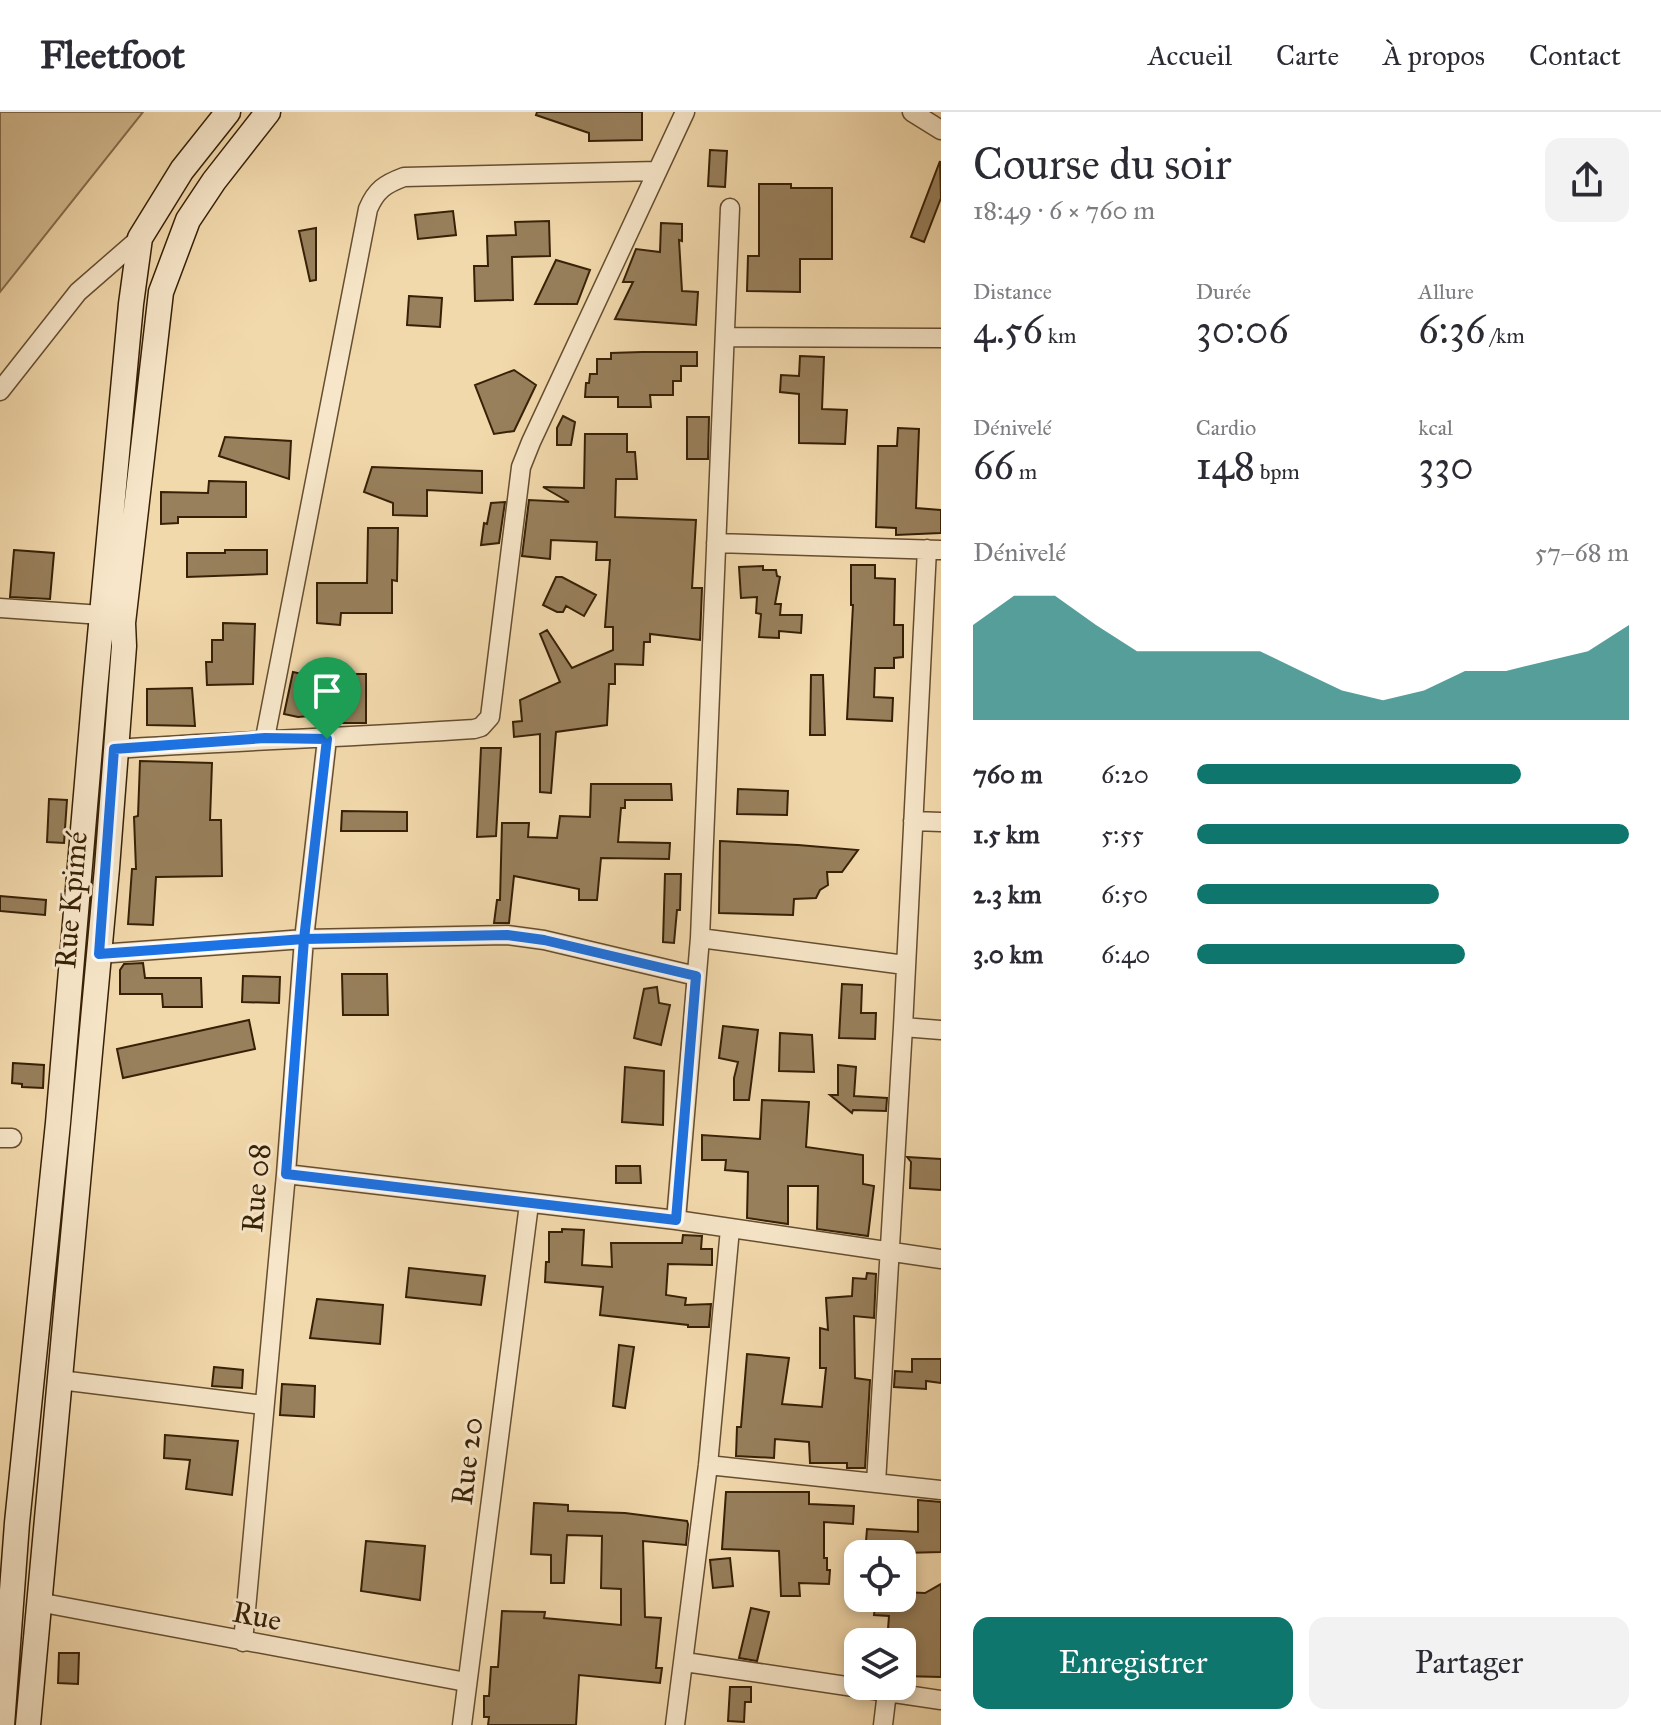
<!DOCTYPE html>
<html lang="fr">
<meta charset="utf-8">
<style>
:root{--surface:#fff;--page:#f2f2f3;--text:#2b2b33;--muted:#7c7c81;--line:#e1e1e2;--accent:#0f766e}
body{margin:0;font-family:"IM FELL Great Primer",serif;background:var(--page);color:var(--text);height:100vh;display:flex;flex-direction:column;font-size:30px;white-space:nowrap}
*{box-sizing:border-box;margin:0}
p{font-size:26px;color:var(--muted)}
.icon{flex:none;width:44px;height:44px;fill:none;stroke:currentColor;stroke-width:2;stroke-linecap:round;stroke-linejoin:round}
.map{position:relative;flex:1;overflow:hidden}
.sheet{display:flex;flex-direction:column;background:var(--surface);width:720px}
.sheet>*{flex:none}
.buttons{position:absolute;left:844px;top:1428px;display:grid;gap:16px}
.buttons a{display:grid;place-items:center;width:72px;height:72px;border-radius:16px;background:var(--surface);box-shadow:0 4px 12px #0003;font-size:40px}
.pin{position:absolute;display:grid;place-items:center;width:68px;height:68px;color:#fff;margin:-82px -34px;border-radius:50% 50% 50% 0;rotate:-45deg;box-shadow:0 0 8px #0007}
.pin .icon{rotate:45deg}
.round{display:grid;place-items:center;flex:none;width:84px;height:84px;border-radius:16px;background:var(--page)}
.summary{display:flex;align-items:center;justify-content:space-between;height:136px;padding:0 32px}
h1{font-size:44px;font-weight:600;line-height:60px}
.stats{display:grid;grid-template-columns:repeat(3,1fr);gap:12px;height:136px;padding:8px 32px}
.stats div{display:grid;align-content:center}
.stats b{font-size:40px;font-weight:600}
.stats small{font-size:22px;font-weight:400}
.stats p{font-size:22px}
.chart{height:224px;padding:16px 32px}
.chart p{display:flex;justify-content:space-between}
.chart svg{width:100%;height:144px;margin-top:8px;fill:var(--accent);opacity:.7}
.action{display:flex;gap:16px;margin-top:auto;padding:16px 32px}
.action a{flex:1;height:92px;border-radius:16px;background:var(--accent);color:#fff;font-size:32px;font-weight:600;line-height:92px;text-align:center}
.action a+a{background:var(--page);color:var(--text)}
ul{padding:0 32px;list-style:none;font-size:26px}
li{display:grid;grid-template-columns:128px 96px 1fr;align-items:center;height:60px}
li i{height:20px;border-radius:10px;background:var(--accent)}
header{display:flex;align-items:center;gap:48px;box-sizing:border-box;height:112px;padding:0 40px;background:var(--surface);border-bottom:2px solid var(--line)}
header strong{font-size:38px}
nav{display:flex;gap:44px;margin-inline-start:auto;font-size:28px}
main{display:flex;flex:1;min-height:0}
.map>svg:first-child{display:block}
.green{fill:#d2ba90;stroke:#846d4b;stroke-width:2}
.building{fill:#98805c;stroke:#372006;stroke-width:2}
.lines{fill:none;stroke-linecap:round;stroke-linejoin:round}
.minor-casing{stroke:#664e30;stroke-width:21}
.secondary-casing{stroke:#372006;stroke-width:27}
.minor{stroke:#f7e6c9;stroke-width:18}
.secondary{stroke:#f7e6c9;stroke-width:24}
.route-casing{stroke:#fff;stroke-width:16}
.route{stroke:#1a73e8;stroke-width:10}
.labels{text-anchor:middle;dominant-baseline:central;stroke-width:6;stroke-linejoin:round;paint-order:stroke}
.street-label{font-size:30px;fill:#372006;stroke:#f7e6c9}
</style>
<header>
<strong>Fleetfoot</strong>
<nav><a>Accueil</a><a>Carte</a><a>À propos</a><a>Contact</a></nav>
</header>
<main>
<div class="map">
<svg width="941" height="1613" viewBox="0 0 941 1613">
<rect width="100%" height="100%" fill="#f2d9ac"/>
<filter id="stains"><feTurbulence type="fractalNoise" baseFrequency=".0025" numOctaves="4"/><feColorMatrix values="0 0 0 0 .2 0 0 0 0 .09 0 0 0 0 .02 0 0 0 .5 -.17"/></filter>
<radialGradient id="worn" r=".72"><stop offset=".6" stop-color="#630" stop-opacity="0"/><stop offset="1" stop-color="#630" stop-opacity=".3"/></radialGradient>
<path class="green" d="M0 0H143L0 180Z"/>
<path class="building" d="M537 0H642V28L589 29V21L536 3Z
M710 38 727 39 725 75 708 74Z
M940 49 941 86 924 130 911 125Z
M759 72H791V76H832V147H800V180L747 179 748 144H759Z
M453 99 456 123 418 127 415 103Z
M549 109 550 144 512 145 513 188 475 189 474 154H488L487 124 516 123 515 110Z
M661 111 682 112V129L679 128 682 179 698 180 696 213 615 207 633 170H623L636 137 660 140Z
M316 116V168L310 169 299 119Z
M556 148 590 158 577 192H535Z
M409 184 442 186 440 215 407 213Z
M642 240H697V254H681V269H673V283H650L651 295H618V285H585L586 271H589L590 262H597V247H611V241Z
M800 244 824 245 822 297 847 298 845 332 799 331V282L780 280 781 263 799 264Z
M514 258 536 273 514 319 494 322 475 273Z
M563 304 575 310 571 333H557V316Z
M687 305H709L708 347H687Z
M898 316 919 317 916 396 941 398V421L896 423V416L876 415 878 334H897Z
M585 322H627V340H635L637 367H616L615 405 696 408 692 476H702L700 528 650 522V530H644L643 553 615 552V572H609L607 613 556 620 551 681 540 680V622L514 625 513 610 522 609 520 588 560 570 540 522 547 518 572 556 613 538V515H605L610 448H596L597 430 551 428 550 447 522 444 529 388 569 390 543 375 584 376Z
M225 325 291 329 289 367 219 344Z
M372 355 482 359V381L427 378V404L393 403V391L364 380Z
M209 369 246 370V405H178V411L161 412V380L208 381Z
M505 390 499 431 481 433 484 411 487 412 491 391Z
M368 416H398L397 469 392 468V501H341L340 513 317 511V471H367Z
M14 438 54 441 50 487 10 485Z
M225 438H267V462L187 465V441H225Z
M851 453H875V466L895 467 894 513H903V545L894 546V556H875L874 585 893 586 892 609 847 607 853 493H851Z
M763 454V458H776L777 464 780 465 775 492H781L780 503H802L801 521 779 519V526L759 525 761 502 756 501 757 485 741 486 739 455Z
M556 465H562L596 483 584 504 566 494 563 500H557L543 493Z
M223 511 255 512 253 572 207 573 206 550H212V528H223Z
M293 560 330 568V562H366V611H343V601L298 605 284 602Z
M811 563H823L825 623H810Z
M192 576 195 614 147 613V577Z
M481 636H501L496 724 477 725Z
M140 649 212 651 210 708H221L222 764 156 765 153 813 128 812 132 757H136L134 705 138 704Z
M591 672H671L672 688H625V696H621L618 730 670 731 669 747 601 746 597 788H579V777L514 764 509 811H494L497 788H500L502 711H529L528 725 557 726 560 704 590 705Z
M738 677 788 679 787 703 737 702Z
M49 687 67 688 64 731 47 730Z
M342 699 407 700V719H341Z
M720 729 798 733 858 738 842 760H827L828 773 820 778 816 786 794 787 793 803 719 801Z
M665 762H681L680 798H677L674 831 663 830Z
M0 784 46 788 45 803 0 799Z
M143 851 145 866H201L202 895H163L162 882H120V858L124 852Z
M342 862H387L388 903H343Z
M243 864 280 865 279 891 242 890Z
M842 872 862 873 861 901H876L875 927 839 926Z
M657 875 659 891 670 893 661 933 634 926 644 877Z
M249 908 255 937 123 966 117 937Z
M723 914 758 918 749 988H734V966L738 950 719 946Z
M780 921 812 923 814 960 779 959Z
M13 951 44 953 43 976 22 975V972L12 971Z
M838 953 856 955 854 984 887 986 886 999 853 998 852 1001 830 983H838Z
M625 955 664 959 663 1013 622 1010Z
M762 988 809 990 806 1035 863 1043V1072L874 1074 868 1124 817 1117 818 1074H788V1112L747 1106 748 1060 725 1058 726 1048H702V1023L760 1027Z
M907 1045 941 1047V1078L910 1076 911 1050Z
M616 1054H640L641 1071H616Z
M562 1117 584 1118 582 1153 612 1155 611 1131H682L683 1123 702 1124 701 1137H712V1153L668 1152 666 1183 686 1186 685 1193 711 1192 709 1215H688V1213L600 1203 603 1175 545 1170 546 1150H549V1120H562Z
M409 1156 485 1164 481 1193 406 1185Z
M867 1161 876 1162 874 1206 854 1204 855 1266 870 1268 865 1356H847V1351H810L809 1330 775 1327 774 1346 736 1344 737 1315H741L747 1242 789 1246 782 1292 822 1295 826 1256H820V1216L828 1218 826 1186 852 1184 853 1166 866 1167Z
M317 1187 383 1193 380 1232 310 1226Z
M619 1233 634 1235 625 1296 613 1294Z
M912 1247H941V1271L926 1269V1277L894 1275 895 1259 912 1260Z
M214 1255 243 1258 242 1276 212 1274Z
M282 1272 315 1274 314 1305 280 1303Z
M165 1323 238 1329 232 1383 186 1377 190 1348 164 1346Z
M726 1380H809V1392L854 1394 853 1412 824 1410V1446H827V1458H830L829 1472 799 1471 800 1484H781L779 1439 722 1437Z
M918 1388 941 1390V1440L865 1442 867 1417 918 1420Z
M534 1391 568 1393V1399L625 1401 687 1409 688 1412 686 1433 643 1429 645 1505 661 1506 656 1556H662L660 1571 579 1563 576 1613H488L489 1605H484V1584H489L491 1555H498L502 1499 545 1500 544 1506 621 1513V1477L601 1476 602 1424 567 1423 564 1471H551V1443L531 1442Z
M366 1429 425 1434 420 1488 361 1479Z
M730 1446 733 1474 713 1476 710 1448Z
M941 1472V1565L902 1564V1530H887L889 1504 874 1503 876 1486H902V1480L925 1481Z
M751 1496 769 1500 757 1549 739 1546Z
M59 1541H79L78 1572 58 1571Z
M730 1575H751V1590H745L744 1610 728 1609Z"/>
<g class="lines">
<defs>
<path id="minor" d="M912 0 941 18
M725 225 941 226
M0 279 78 180 140 126
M716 431 941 438
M0 496 102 503
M265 626 368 97C376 78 385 72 404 65L657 59
M114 637C234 629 354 625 474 617L481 615 490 605 521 355 531 330 685 0
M913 709 941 710
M700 826 905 853
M99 842 304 827 507 823 544 828 696 864
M903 915 941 918
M0 1026H12
M286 1062 676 1108 941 1147
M676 1108 700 826 730 96
M60 1268 263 1293
M708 1353 941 1378
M876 1371 903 915 927 437
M38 1490 466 1570
M243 1530 286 1062 304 827 327 627
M685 1550 941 1588
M462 1613 529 1092
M675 1613 708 1353 730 1117
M883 1613 887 1580"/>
<path id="secondary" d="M2 1613 17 1411 58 1011 95 577 131 192 140 126 182 58 228 0
M28 1613 107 756 124 534 123 511 161 180 188 108 214 69 268 0"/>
</defs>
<use href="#minor" class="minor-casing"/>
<use href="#secondary" class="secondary-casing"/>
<use href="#minor" class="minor"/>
<use href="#secondary" class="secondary"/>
</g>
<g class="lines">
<defs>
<path id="route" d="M327 627 304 827 286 1062 676 1108 696 864 544 828 507 823 304 827 99 842 114 637 265 626 327 627"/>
</defs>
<use href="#route" class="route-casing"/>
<use href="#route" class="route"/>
</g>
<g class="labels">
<g class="street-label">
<text transform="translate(71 788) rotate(-85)">Rue Kpimé</text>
<text transform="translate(256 1076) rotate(-85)">Rue 08</text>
<text transform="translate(467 1349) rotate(-83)">Rue 20</text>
<text transform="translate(257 1504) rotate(11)">Rue</text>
</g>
</g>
<rect width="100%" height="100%" filter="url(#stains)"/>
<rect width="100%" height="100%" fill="url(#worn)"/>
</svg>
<div class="buttons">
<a><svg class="icon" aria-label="locate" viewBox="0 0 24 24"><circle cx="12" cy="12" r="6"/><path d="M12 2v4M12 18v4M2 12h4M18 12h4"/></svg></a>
<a><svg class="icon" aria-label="layers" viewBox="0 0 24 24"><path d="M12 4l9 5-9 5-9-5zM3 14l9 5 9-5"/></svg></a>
</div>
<div class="pin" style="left:327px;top:627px;background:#1e9e55"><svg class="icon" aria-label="arrive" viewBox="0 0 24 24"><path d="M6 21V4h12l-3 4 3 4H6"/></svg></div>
</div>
<section class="sheet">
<div class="summary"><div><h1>Course du soir</h1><p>18:49 · 6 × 760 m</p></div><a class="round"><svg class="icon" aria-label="share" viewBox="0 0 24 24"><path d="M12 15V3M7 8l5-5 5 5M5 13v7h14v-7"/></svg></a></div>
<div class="stats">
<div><p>Distance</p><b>4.56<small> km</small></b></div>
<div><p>Durée</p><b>30:06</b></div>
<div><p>Allure</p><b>6:36<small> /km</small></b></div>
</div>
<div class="stats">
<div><p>Dénivelé</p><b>66<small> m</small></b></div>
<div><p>Cardio</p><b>148<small> bpm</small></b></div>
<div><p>kcal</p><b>330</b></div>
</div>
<div class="chart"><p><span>Dénivelé</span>57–68 m</p>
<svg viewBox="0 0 160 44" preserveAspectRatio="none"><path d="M0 44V15L10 6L20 6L30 15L40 23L50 23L60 23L70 23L80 29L90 35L100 38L110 35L120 29L130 29L140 26L150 23L160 15V44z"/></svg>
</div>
<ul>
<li><b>760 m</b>6:20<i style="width:75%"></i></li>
<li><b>1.5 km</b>5:55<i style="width:100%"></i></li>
<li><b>2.3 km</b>6:50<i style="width:56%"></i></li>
<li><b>3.0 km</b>6:40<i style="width:62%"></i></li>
</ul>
<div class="action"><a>Enregistrer</a><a>Partager</a></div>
</section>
</main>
